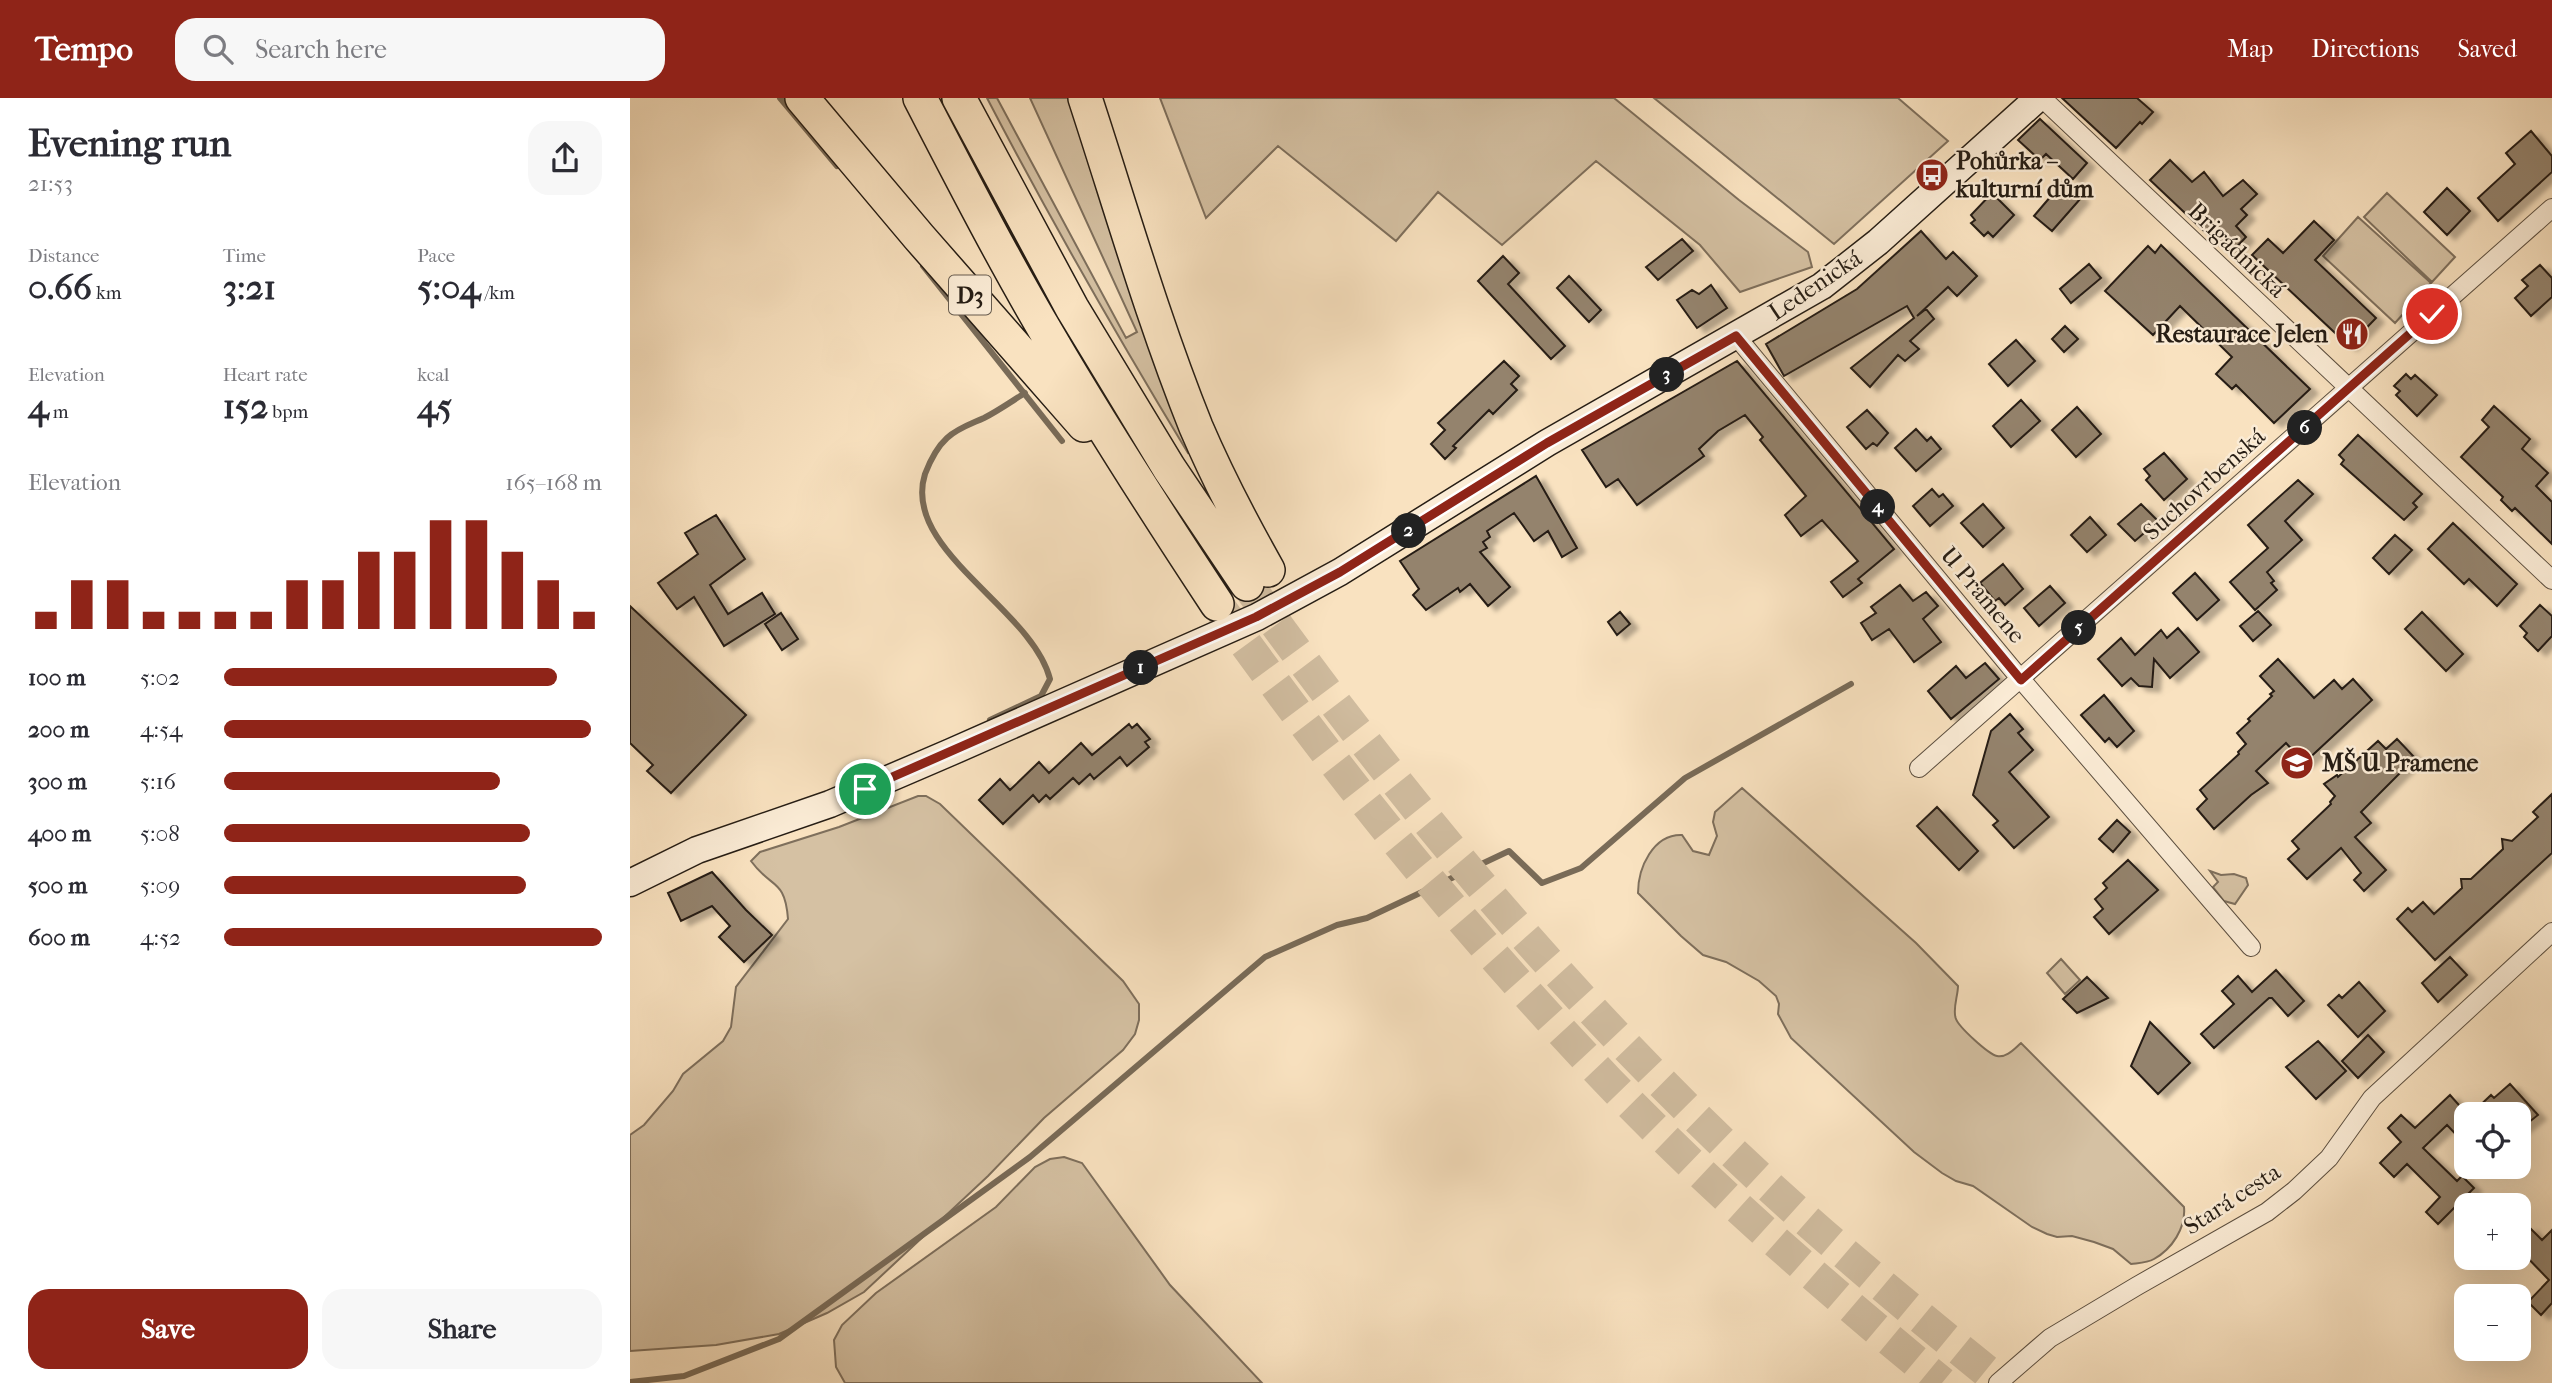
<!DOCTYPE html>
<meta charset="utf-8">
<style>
:root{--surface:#fff;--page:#f7f7f7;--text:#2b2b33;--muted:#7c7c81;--accent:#8f2418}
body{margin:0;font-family:"IM FELL French Canon",serif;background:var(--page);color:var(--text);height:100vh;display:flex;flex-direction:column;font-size:26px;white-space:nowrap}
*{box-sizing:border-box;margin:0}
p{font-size:23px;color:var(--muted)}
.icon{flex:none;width:38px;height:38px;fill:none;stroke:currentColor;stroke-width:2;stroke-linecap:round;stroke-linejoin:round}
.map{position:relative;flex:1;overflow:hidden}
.panel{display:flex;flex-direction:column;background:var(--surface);width:630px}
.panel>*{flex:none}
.buttons{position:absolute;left:1824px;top:1004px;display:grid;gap:14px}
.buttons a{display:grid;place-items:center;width:77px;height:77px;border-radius:14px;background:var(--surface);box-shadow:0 7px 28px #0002;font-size:35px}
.pin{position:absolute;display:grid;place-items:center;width:60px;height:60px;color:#fff;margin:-30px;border:4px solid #fff;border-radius:50%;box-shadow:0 2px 7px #0007}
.km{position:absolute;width:35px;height:35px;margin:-18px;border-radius:50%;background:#222;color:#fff;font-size:19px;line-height:35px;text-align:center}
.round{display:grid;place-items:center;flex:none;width:74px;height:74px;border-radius:21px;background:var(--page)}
.headline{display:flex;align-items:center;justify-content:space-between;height:119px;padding:0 28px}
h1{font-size:38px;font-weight:700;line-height:52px}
.metrics{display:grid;grid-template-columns:repeat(3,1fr);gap:10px;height:119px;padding:7px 28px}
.metrics div{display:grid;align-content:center}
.metrics b{font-size:35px;font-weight:700}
.metrics small{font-size:19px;font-weight:400}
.metrics p{font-size:19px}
.chart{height:196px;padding:14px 28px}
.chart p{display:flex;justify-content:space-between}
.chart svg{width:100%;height:126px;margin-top:7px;stroke:var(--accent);stroke-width:6}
.button{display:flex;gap:14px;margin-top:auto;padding:14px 28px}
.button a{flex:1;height:80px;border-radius:21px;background:var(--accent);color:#fff;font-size:28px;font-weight:700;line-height:80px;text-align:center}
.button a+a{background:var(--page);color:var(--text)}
ul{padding:0 28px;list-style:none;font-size:23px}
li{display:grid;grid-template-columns:112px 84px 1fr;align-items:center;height:52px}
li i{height:18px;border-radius:9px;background:var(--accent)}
header{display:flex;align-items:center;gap:42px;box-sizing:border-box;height:98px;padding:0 35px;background:var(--accent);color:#fff}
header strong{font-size:33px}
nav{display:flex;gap:38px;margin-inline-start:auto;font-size:24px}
.search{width:490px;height:63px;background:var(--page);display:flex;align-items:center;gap:18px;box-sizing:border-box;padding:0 24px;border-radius:21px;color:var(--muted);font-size:26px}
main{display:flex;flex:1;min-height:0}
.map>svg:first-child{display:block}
.green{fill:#d5c1a3;stroke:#7e6f5c;stroke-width:2}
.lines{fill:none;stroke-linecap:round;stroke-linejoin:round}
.stream{stroke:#796b58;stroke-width:6}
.building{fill:#94836d;stroke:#261d14;stroke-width:2;filter:url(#shadow)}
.highway-tunnel{stroke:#cfbb9e;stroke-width:33;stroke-dasharray:33 17;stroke-linecap:butt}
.street-casing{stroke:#5b4e3f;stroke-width:20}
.secondary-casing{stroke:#261d14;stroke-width:29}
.highway-casing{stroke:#261d14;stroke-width:36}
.street{stroke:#fbecd6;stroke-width:18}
.secondary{stroke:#fbecd6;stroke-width:26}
.highway{stroke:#f9e2c0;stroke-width:33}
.route-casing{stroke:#fff;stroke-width:14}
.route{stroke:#8f2418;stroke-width:9}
.labels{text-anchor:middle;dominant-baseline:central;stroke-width:5;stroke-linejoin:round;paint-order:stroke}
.shield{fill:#fbecd6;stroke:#665b4e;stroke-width:2}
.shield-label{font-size:23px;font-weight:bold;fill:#261d14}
.poi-label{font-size:24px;font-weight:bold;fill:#261d14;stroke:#fbecd6;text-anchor:start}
.street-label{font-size:24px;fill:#261d14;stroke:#fbecd6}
</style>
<header>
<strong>Tempo</strong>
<div class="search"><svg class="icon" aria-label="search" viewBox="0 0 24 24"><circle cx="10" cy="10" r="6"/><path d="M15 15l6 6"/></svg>Search here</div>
<nav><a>Map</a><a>Directions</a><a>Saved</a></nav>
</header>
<main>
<section class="panel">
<div class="headline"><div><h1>Evening run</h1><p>21:53</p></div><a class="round"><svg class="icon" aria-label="share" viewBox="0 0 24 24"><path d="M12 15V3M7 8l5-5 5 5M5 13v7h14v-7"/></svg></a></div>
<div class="metrics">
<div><p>Distance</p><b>0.66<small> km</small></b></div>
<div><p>Time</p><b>3:21</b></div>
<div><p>Pace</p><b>5:04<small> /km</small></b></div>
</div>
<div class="metrics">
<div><p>Elevation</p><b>4<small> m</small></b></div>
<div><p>Heart rate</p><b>152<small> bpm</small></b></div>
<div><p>kcal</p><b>45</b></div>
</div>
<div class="chart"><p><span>Elevation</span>165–168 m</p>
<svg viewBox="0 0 160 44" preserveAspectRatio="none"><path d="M5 44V38M15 44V27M25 44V27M35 44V38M45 44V38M55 44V38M65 44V38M75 44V27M85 44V27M95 44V17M105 44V17M115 44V6M125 44V6M135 44V17M145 44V27M155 44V38"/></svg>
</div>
<ul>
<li><b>100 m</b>5:02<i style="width:88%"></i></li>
<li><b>200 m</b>4:54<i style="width:97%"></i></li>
<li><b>300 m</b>5:16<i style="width:73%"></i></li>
<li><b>400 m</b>5:08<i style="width:81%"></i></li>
<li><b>500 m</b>5:09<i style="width:80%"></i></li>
<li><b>600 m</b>4:52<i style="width:100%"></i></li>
</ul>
<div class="button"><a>Save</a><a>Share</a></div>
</section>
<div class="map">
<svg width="1922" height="1285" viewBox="0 0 1922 1285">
<defs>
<filter id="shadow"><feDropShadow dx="8" dy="4.5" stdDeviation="2" flood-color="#0004"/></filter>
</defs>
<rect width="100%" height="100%" fill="#f9e2c0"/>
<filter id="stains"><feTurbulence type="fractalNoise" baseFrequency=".00286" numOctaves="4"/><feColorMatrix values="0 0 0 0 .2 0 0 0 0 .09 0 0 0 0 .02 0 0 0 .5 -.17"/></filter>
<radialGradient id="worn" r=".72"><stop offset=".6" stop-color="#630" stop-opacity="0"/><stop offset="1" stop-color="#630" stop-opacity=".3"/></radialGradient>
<path class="green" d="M357 0H367L496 240 507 234 400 0H441L565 352 558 355C487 238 420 121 357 0Z
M530 0H984L1109 102 1178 154 1182 169 1110 194 1070 147 966 63 872 147 808 94 766 143 648 48 576 120Z
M1024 0H1268L1318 43 1204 146Z
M1757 95 1825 159 1802 184 1734 119Z
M1728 119 1801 185 1765 225 1693 158Z
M1112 690 1286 845 1328 888C1328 898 1322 912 1326 921 1329 929 1358 956 1367 958 1377 960 1385 950 1391 945L1554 1109C1556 1130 1542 1151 1524 1161 1517 1165 1508 1165 1501 1166L1483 1151 1464 1144 1442 1138 1427 1139 1417 1136 1402 1129 1343 1088 1326 1083 1312 1075 1284 1054 1161 940 1148 916 1149 906 1146 898 1129 883 1096 864 1073 857 1051 838 1008 795C1008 770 1023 736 1052 737L1063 753 1079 757 1087 738 1083 724 1085 714Z
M288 698H296L310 706 493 883 509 906V922L505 936 493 952 414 1020 358 1078 234 1194 197 1215 149 1236 86 1247 0 1253V1037L14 1027 43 993 53 976 93 943 101 929 106 889 158 821C155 780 141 791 121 763L130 754 209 729Z
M1580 773 1591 777 1604 776 1616 780 1618 787 1605 806 1594 803 1583 789 1588 784Z
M1431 861 1450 882 1435 896 1417 875Z
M434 1059 452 1065 540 1187 632 1285H215L206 1269 204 1242 212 1227 246 1195 366 1109 405 1069 420 1061Z"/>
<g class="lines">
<path class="stream" d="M150 0 207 68
M293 168 432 343
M360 622 411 598 420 581C402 510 271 452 295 376 300 363 306 350 317 340 328 330 341 326 354 320 368 313 382 303 395 295
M0 1284 54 1278 149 1241 400 1059 635 859 707 827 737 820 879 753 912 785 951 770 1055 680 1221 586"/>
</g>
<path class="building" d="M1432 0H1507L1523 14 1512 26 1510 24 1486 50Z
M1410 21 1457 65 1443 81 1416 56 1410 62 1388 42Z
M1901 33 1922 58V74L1868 123 1848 100 1885 66 1876 55Z
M1540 62 1562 84 1574 74 1593 98 1613 82 1627 96 1611 111 1617 117 1606 128 1616 139 1601 155 1591 146 1590 148 1520 82Z
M1433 84 1451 100 1422 133 1404 118Z
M1817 90 1840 113 1817 137 1794 114Z
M1362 95 1384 117 1363 139 1358 134 1354 138 1341 125 1345 122 1341 117Z
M1684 123 1704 142 1685 162 1746 220 1719 248 1622 157 1638 141 1653 155Z
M1291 133 1316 161 1323 154 1347 178 1327 198 1318 189 1287 218 1296 211 1304 221 1280 243 1289 251 1275 263 1268 257 1240 289 1221 270 1284 220 1277 208 1154 278 1136 246 1227 191Z
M1052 141 1063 153 1028 182 1016 169Z
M1531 147 1680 291 1644 325 1606 287 1602 291 1586 276 1602 259 1550 208 1523 237 1475 193 1518 148 1525 155Z
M873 158 889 175 878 186 935 248 921 261 848 183Z
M1459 166 1471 180 1441 205 1430 191Z
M1910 167 1922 180V199L1901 218 1885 200 1898 188 1892 182Z
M939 178 971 212 959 224 927 190Z
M1081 187 1097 210 1067 230 1047 202 1062 192 1069 196Z
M1435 228 1448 241 1434 254 1422 241Z
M1386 242 1405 263 1378 288 1359 266Z
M874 263 889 278 881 286 887 292 863 316 859 312 823 348 826 350 815 361 801 346 815 332 808 325Z
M1107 263 1264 451 1228 481 1232 485 1213 499 1201 484 1228 463 1192 422 1171 438 1155 417 1176 398 1130 342 1133 339 1115 317 1088 333 1069 351 1074 358 1007 407 988 381 976 389 952 352Z
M1776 276 1781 281 1785 277 1807 297 1787 318 1766 297 1770 293 1764 288Z
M1391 302 1410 323 1381 349 1363 328Z
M1864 308 1900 341 1892 351 1918 375 1906 388 1922 404V446L1885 410 1882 413 1871 402 1873 399 1831 359 1859 329 1852 322Z
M1447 309 1471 336 1446 359 1422 332Z
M1237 312 1258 335 1247 348 1243 345 1236 351 1217 329Z
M1286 331 1297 343 1301 339 1311 351 1286 373 1265 350Z
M1728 337 1792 396 1783 405 1787 409 1774 422 1711 366 1714 362 1709 357Z
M1534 355 1557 381 1534 402 1516 382 1520 378 1514 371Z
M906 378 947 450 932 459 918 433 904 443 884 415 857 433 860 439 853 444 857 450 850 454 880 489 858 508 840 486 830 494 828 490 796 512 783 497 789 491 770 463Z
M1668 382 1683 396 1655 423 1672 442 1637 474 1644 483 1641 485 1647 492 1625 512 1600 484 1638 450 1618 427Z
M1302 391 1309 399 1313 396 1323 408 1300 428 1283 408Z
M1353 406 1374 430 1353 449 1331 425Z
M1511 406 1528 423 1505 443 1488 426Z
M86 417 115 461 80 487 98 516 132 495 145 516 94 548 64 499 47 511 28 485 68 456 55 435Z
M1460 419 1476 437 1457 454 1441 437Z
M1823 425 1887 486 1867 508 1839 481 1834 486 1798 451Z
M1765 437 1782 452 1759 476 1743 460Z
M1373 466 1393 491 1375 507 1369 500 1365 503 1350 485Z
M1565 475 1589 502 1567 522 1543 495Z
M1270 487 1283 503 1296 494 1308 508 1293 521 1311 544 1284 564 1259 531 1242 542 1231 525 1246 515 1241 509Z
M1420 488 1435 505 1409 528 1394 510Z
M1910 507 1922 518V538L1908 553 1894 539 1897 535 1890 528Z
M0 508 116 617 41 695 17 673 23 667 0 645Z
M1628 513 1641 527 1623 543 1610 528Z
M990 514 1000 526 987 537 978 524Z
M1792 514 1833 556 1816 573 1775 531Z
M151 515 168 541 152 552 135 526Z
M1548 530 1569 554 1540 580 1524 561 1522 589 1509 588 1501 580 1492 588 1468 561 1491 540 1505 557 1531 532 1537 540Z
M1648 561 1684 600 1704 582 1712 591 1723 581 1742 602 1674 665 1656 645 1626 673 1638 685 1621 697 1584 731 1567 711 1577 701 1570 692 1609 656 1608 654 1616 646 1607 635 1620 623 1618 621 1642 598 1640 596 1644 593 1630 578Z
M1355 565 1369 581 1321 621 1298 593 1326 568 1336 580Z
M1474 597 1504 633 1487 649 1479 640 1475 644 1451 617Z
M1380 616 1393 631 1388 635 1403 652 1379 674 1419 719 1384 750 1363 727 1368 723 1343 697 1361 633Z
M499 626 502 630 507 626 520 641 515 644 519 649 497 668 490 659 464 681 460 676 449 686 443 680 420 701 416 697 409 704 403 697 373 726 349 702 370 681 380 692 409 664 419 675 451 645 462 657Z
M1767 641 1785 660 1731 714 1741 725 1725 739 1756 772 1734 793 1724 782 1731 775 1711 750 1677 781 1658 761 1669 751 1662 743 1701 706 1700 704 1705 698 1694 686 1707 677 1708 679 1748 643 1756 651Z
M1922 696V755L1805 862 1767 821 1778 810 1782 814 1793 804 1804 816 1832 790 1831 781H1841L1873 751 1872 741 1882 743 1908 719 1903 714Z
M1307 709 1348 753 1329 772 1287 728Z
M1487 722 1500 734 1483 754 1469 741Z
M1498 762 1528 792 1479 836 1464 819 1473 811 1465 801 1477 790 1473 785Z
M82 774 116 812 142 837 114 864 89 839 100 828 82 808 51 823 38 795Z
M1820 859 1837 877 1808 904 1792 885Z
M1646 872 1674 903 1658 918 1642 900H1639L1584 950 1571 936 1604 906 1592 893 1608 878 1622 894Z
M1457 879 1478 900 1447 915 1433 901Z
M1729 884 1755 913 1728 939 1698 907 1709 897 1712 900Z
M1520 924 1560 965 1528 996 1501 968Z
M1738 937 1754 954 1728 980 1712 963Z
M1688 943 1716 973 1686 1001 1656 969Z
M1880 986 1908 1017 1888 1033V1017H1840L1861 997 1864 1000Z
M1820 997 1836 1015V1047L1817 1027 1793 1050 1827 1083 1832 1078 1844 1090 1808 1126 1796 1114 1810 1099 1777 1066 1764 1079 1750 1065 1771 1044 1758 1030 1771 1017 1785 1030Z
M1899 1129 1912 1142 1922 1132V1205L1911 1217 1898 1204 1919 1182 1888 1150V1139Z"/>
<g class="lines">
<path class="highway-tunnel" d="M617 486C761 687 919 879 1098 1050 1185 1133 1277 1209 1371 1285
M587 506C706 674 835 833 978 983 1082 1091 1196 1190 1312 1285"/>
<defs>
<path id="street" d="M1412 0 1922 482
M1106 238 1383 572 1621 849
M1289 670 1922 110
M1368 1285 1420 1240 1507 1188 1637 1114 1664 1093 1699 1060 1742 1000 1922 834"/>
<path id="secondary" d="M0 785 67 752 200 706 321 654 627 519 710 474 917 345 1192 188 1248 144 1408 0"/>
<path id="highway" d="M172 0 289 139 454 327
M290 0C332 81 373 161 419 239 472 330 529 418 587 506
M329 0 442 210 539 370 617 486
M455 0C491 110 523 222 566 329 587 378 612 426 638 472"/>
</defs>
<use href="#street" class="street-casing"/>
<use href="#secondary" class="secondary-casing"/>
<use href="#highway" class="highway-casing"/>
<use href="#street" class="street"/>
<use href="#secondary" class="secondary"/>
<use href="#highway" class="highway"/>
</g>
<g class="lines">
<defs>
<path id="route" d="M235 691 626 519 710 474 917 345 1106 238 1391 582 1802 216"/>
</defs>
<use href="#route" class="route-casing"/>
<use href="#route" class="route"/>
</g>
<defs>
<symbol id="bus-disc" viewBox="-11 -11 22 22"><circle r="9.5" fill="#8f2418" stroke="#fbecd6"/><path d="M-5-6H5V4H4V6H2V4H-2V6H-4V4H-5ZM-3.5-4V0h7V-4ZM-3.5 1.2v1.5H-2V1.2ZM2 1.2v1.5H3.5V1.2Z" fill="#fff"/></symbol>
<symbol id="restaurant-disc" viewBox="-11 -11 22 22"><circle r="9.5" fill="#8f2418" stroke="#fbecd6"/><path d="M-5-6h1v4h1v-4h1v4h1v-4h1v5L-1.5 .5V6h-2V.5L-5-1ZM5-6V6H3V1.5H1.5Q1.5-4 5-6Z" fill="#fff"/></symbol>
<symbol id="school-disc" viewBox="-11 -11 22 22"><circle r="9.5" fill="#8f2418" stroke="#fbecd6"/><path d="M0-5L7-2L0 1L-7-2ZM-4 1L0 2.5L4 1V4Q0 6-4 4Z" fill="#fff"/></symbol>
</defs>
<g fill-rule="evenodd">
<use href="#bus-disc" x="1283" y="58" width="38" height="38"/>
<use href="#restaurant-disc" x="1703" y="217" width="38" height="38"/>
<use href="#school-disc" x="1648" y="646" width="38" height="38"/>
</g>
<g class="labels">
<rect class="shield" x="319" y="177.5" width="42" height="39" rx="5"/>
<g class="shield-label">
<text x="340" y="197">D3</text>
</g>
<g class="poi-label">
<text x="1326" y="63">Pohůrka –<tspan x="1326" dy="28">kulturní dům</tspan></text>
<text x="1698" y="236" text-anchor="end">Restaurace Jelen</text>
<text x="1692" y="665">MŠ U Pramene</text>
</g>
<g class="street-label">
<text transform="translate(1607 152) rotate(44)">Brigádnická</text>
<text transform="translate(1185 187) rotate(-34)">Ledenická</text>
<text transform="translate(1574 386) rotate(-42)">Suchovrbenská</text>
<text transform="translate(1353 497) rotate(50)">U Pramene</text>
<text transform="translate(1602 1101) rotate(-33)">Stará cesta</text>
</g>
</g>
<rect width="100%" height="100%" filter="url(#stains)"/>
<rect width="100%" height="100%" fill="url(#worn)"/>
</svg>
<div class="buttons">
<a><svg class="icon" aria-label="locate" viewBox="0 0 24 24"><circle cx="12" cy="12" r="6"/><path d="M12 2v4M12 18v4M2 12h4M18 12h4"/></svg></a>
<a>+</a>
<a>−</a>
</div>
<div class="pin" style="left:235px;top:691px;background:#1e9e55"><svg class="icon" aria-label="arrive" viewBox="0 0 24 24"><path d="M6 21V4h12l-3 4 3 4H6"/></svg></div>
<div class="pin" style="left:1802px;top:216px;background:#d93025"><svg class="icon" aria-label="check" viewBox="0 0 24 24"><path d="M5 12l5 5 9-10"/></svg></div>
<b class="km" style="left:511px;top:570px">1</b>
<b class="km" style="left:779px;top:433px">2</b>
<b class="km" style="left:1037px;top:277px">3</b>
<b class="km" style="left:1248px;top:409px">4</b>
<b class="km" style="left:1449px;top:530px">5</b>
<b class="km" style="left:1675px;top:330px">6</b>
</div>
</main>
